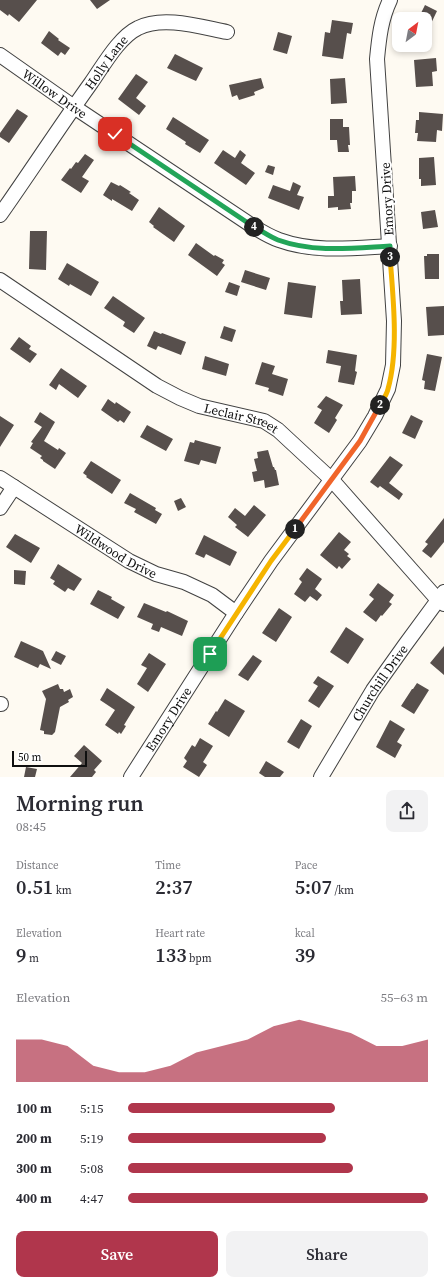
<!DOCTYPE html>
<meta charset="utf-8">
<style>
:root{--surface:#fff;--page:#f2f2f3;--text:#2b2b33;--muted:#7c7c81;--accent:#b0364c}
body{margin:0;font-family:"Source Serif 4",serif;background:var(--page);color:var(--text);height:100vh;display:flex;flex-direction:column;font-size:15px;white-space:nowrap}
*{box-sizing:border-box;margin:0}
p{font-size:13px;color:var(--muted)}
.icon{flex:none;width:22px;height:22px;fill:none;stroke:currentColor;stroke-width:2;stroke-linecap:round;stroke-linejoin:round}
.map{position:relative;height:777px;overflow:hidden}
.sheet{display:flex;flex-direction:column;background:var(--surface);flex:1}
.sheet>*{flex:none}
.needle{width:26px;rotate:32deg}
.controls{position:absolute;left:392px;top:12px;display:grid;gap:8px}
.controls a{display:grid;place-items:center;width:40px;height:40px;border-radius:8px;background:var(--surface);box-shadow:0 2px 6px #0003;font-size:20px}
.scale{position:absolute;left:12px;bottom:10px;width:75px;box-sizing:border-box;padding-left:4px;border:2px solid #0f0f0f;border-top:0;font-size:11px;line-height:14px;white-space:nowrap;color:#0f0f0f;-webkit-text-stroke:3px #fff;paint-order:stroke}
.pin{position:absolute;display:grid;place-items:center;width:34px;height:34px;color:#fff;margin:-17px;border-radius:8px;box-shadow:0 2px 6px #0006}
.km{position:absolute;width:20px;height:20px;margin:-10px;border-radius:50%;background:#222;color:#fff;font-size:11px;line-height:20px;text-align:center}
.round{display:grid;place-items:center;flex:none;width:42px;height:42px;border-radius:8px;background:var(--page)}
.head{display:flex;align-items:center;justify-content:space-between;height:68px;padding:0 16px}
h1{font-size:22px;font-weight:600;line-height:30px}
.stats{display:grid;grid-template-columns:repeat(3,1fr);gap:6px;height:68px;padding:4px 16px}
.stats div{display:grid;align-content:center}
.stats b{font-size:20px;font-weight:600}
.stats small{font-size:11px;font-weight:400}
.stats p{font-size:11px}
.chart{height:112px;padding:8px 16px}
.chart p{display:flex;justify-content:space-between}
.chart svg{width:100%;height:72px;margin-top:4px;fill:var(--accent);opacity:.7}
.button{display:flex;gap:8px;margin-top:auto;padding:8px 16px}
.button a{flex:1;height:46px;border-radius:8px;background:var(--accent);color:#fff;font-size:16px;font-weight:600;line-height:46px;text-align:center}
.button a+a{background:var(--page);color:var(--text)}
ul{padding:0 16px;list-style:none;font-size:13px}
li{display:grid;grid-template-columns:64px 48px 1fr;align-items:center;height:30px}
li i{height:10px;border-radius:5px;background:var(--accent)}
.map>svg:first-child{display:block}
.building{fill:#574f4c}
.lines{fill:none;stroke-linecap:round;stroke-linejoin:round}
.minor-casing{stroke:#424242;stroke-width:16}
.minor{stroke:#fff;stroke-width:14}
.split-1-casing{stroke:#fff;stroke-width:8}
.split-2-casing{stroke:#fff;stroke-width:8}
.split-3-casing{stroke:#fff;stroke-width:8}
.split-4-casing{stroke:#fff;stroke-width:8}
.split-5-casing{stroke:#fff;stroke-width:8}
.split-1{stroke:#f5b400;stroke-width:5}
.split-2{stroke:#f0652b;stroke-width:5}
.split-3{stroke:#f5b400;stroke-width:5}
.split-4{stroke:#22a559;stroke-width:5}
.split-5{stroke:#22a559;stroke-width:5}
.labels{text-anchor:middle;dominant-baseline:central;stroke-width:4;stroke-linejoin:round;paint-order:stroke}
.street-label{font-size:13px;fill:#0f0f0f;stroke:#fff}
</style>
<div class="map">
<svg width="444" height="777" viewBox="0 0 444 777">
<rect width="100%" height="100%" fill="#fefaf2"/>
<path class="building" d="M0 0H37L19 22 9 14 8 16 0 10Z
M90 0H110L97 9Z
M425 5 437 11 425 36V19H418Z
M332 20 353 23 351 34 347 33 343 59 322 56 325 32 330 33Z
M49 31 59 39 58 40 70 48 65 55 61 52 58 56 41 43Z
M278 32 292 36 287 54 273 50Z
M175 54 203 68 196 81 167 68Z
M436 58 437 71 432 72 433 86 416 87 414 60Z
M136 74 148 82 136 98 146 106 139 115 118 99Z
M261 78 264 88 254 92 255 95 239 100 237 95 232 97 229 85Z
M345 78 347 103 331 104 330 79Z
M17 109 28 116 9 143 0 137V133Z
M419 112 443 114 442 131 437 130 436 142 417 141 418 133H415L416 120H419Z
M173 117 209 140 200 153 185 144 186 142 166 129Z
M330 119H343V127H349L350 145H348L349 152H338L337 140H330Z
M223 150 235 158 240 150 246 155 241 163 255 173 246 185 214 163Z
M85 154 94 160 82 177 89 181 81 193 61 180 70 168 71 169 76 162 78 163Z
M434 157 436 185 421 186V179H419V158Z
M268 165 275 167 273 175 265 172Z
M355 176 356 191H352V203H350L351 209 338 210V207L328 208V196H334L333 177Z
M111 182 119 186 120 185 131 192 129 193 139 200 132 211 112 199V201L103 195Z
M293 182 301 186 297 195 304 197 299 210 268 198 273 185 290 191Z
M159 207 185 226 174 242 153 227 154 226 149 222Z
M435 210 438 227 423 229 421 212Z
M30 231H47L46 270 29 269Z
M196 243 214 256 215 255 224 260 222 263 225 265 217 276 188 255Z
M427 254H439V279H425L424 256H427Z
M67 263 99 282 91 296 70 284 69 286 58 279Z
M245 270 270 278 266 290 241 282Z
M360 279 362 314 341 315 340 301H343L342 280Z
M229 282 240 286 237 296 225 292Z
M288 282 316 286 312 318 284 314Z
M113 296 145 318 134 333 123 326 125 322 104 308Z
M444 306V335L428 336 426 307Z
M224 326 236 330 232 342 220 338Z
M154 331 161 334 162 333 186 342 181 355 158 346 156 350 147 346Z
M19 337 31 346 29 349 37 354 30 363 10 349Z
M328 350 357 355 355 371 357 372 354 385 338 382 341 366 326 363Z
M427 354 442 357 435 391 424 389 425 381 422 380Z
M205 356 229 364 226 376 202 369Z
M262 362 275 366 272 374 288 379 283 396 268 391 269 388 255 384Z
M61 368 87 386 78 398 59 384 56 390 49 385Z
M326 396 343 405 335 418 337 420 329 433 314 423 322 410 317 407Z
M108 399 115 404 116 402 131 412 124 423 120 420 118 422 101 410Z
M40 412 55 422 44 441 58 450 59 448 66 453 55 469 43 461V460L40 458 42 456 30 448 33 443 31 442 42 427 34 422Z
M411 415 423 421 415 439 402 433Z
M0 416 14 425 0 447Z
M147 425 173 439 166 451 140 437Z
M195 440 221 447 216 464 201 460 199 465 184 461 190 442 194 443Z
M268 450 273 467H274L275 470H276L279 485 265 488 264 480 254 482 252 472 257 471 254 459 258 458 257 452Z
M390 456 403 465 389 483 403 494 399 500 380 486 378 488 370 482Z
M91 461 121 480 112 494 86 477 87 476 83 473Z
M130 493 156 508 155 510 162 514 156 524 134 512 136 509 124 503Z
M181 498 186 507 178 511 174 501Z
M254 505 266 515 248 537 235 527 237 525 228 517 235 508 245 516Z
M444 518V542L431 558 422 551 428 544 425 542Z
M339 532 351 542 344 550 349 554 347 556 351 559 342 569 339 566 337 569 320 555Z
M15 534 40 548 31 563 6 547Z
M204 535 237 552 230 566 206 554 204 558 195 554Z
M58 564 82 579 74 591 68 588 65 592 53 584 55 581 50 578Z
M307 568 322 579 315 589 322 595 317 601 310 596 305 602 294 594 302 582 299 579Z
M14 570 26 571 25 585 14 584Z
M378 583 394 595 389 602 392 604 382 616 381 615 376 622 363 612 374 599 369 595Z
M98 590 112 597 111 599 125 607 118 619 90 604Z
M144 603 166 612 167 611 188 621 182 636 161 627 159 632 151 629 153 624 137 617Z
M279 608 292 617 276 642 262 633Z
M346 627 364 639 348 664 330 652Z
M21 641 43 651 51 669 40 664 38 668 14 657Z
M444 646V675L430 663Z
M56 651 66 656 61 665 51 660Z
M149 653 166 664 148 692 137 684 147 668 141 665Z
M253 655 262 661 248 681 238 675Z
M318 676 334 686 319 708 308 701 318 686 313 683Z
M417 683 429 690 414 714 401 706 412 689H413Z
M58 684 60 689H63L64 692 70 689 73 697 68 700 69 702 60 707 55 732 52 735 44 734V731L40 730 46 699 42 691Z
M107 688 135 707 124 725 126 726 121 734 119 732 118 734 105 725 115 710 100 700Z
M225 699 245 711 229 737 208 724 216 711 217 712Z
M301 719 312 726 299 749 287 742Z
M390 720 405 729 397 742 402 745 395 758 376 747Z
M200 738 213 746 203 762 207 765 199 777 183 767 187 761 184 758 192 745 195 747Z
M84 745 102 761 94 770 96 772 92 777H70L82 763 74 756Z
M266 761 284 772 280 777H265L259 773Z
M26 767 37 769 35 777H24Z"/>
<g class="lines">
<defs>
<g id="minor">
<path id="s1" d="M0 55 74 107 254 227C262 232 271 237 279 240 315 253 353 248 390 246"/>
<path id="s2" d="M0 215C31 171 60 126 91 83 103 66 119 37 138 28 163 15 201 27 227 32"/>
<path id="s3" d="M0 280 157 386 180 398 199 406 264 421 278 430 332 480 438 600 444 604"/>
<path id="s4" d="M0 478 129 561 156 574 184 582 212 595 236 613"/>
<path d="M0 508 14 487"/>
<path d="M0 704H1"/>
<path id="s5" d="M131 777 236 613 271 561 360 441 375 416 388 389 393 365 394 321 377 59C379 38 381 19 390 0"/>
<path id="s6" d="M321 777 373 690 405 645 444 592"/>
</g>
</defs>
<use href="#minor" class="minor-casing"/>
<use href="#minor" class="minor"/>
</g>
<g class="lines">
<defs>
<path id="split-1" d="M210 654 271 561 295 529"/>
<path id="split-2" d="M295 529 360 441 380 405"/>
<path id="split-3" d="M380 405C383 400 387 394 388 389 399 350 393 296 390 257"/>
<path id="split-4" d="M254 227C262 231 270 237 278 240 314 253 353 248 390 246V257"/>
<path id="split-5" d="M115 134 254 227"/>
</defs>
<use href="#split-1" class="split-1-casing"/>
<use href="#split-2" class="split-2-casing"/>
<use href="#split-3" class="split-3-casing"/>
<use href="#split-4" class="split-4-casing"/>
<use href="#split-5" class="split-5-casing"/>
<use href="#split-1" class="split-1"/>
<use href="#split-2" class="split-2"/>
<use href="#split-3" class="split-3"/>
<use href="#split-4" class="split-4"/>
<use href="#split-5" class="split-5"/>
</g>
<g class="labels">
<g class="street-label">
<text stroke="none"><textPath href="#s2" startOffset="186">Holly Lane</textPath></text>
<text stroke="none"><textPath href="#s1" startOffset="67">Willow Drive</textPath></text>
<text transform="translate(387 199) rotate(-93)">Emory Drive</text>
<text stroke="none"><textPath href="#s3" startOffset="280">Leclair Street</textPath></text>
<text stroke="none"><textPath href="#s4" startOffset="137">Wildwood Drive</textPath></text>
<text stroke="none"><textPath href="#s6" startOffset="111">Churchill Drive</textPath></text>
<text stroke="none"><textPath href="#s5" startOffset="69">Emory Drive</textPath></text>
</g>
</g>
</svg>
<div class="controls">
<a><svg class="needle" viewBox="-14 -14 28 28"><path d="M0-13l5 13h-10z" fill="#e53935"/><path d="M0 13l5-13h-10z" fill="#7c7c81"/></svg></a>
</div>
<div class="scale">50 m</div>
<div class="pin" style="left:210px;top:654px;background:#1e9e55"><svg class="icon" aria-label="arrive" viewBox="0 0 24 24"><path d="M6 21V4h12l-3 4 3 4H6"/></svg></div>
<div class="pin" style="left:115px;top:134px;background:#d93025"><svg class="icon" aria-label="check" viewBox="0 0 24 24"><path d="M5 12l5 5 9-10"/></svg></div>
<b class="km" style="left:295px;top:529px">1</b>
<b class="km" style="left:380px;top:405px">2</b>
<b class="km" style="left:390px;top:257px">3</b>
<b class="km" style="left:254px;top:227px">4</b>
</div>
<section class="sheet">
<div class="head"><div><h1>Morning run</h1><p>08:45</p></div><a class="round"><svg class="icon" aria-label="share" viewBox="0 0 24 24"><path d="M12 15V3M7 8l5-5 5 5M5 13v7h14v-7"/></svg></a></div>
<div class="stats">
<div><p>Distance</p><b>0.51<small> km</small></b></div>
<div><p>Time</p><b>2:37</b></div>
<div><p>Pace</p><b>5:07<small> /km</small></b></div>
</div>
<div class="stats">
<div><p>Elevation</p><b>9<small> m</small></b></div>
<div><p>Heart rate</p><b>133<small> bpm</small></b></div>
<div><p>kcal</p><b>39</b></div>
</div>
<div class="chart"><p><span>Elevation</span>55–63 m</p>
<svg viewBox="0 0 160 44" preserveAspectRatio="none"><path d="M0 44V18L10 18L20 22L30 34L40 38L50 38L60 34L70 26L80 22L90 18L100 10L110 6L120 10L130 14L140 22L150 22L160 18V44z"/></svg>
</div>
<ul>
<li><b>100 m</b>5:15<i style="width:69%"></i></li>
<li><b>200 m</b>5:19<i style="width:66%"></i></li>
<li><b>300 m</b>5:08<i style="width:75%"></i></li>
<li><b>400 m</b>4:47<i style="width:100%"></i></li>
</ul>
<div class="button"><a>Save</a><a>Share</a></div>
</section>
